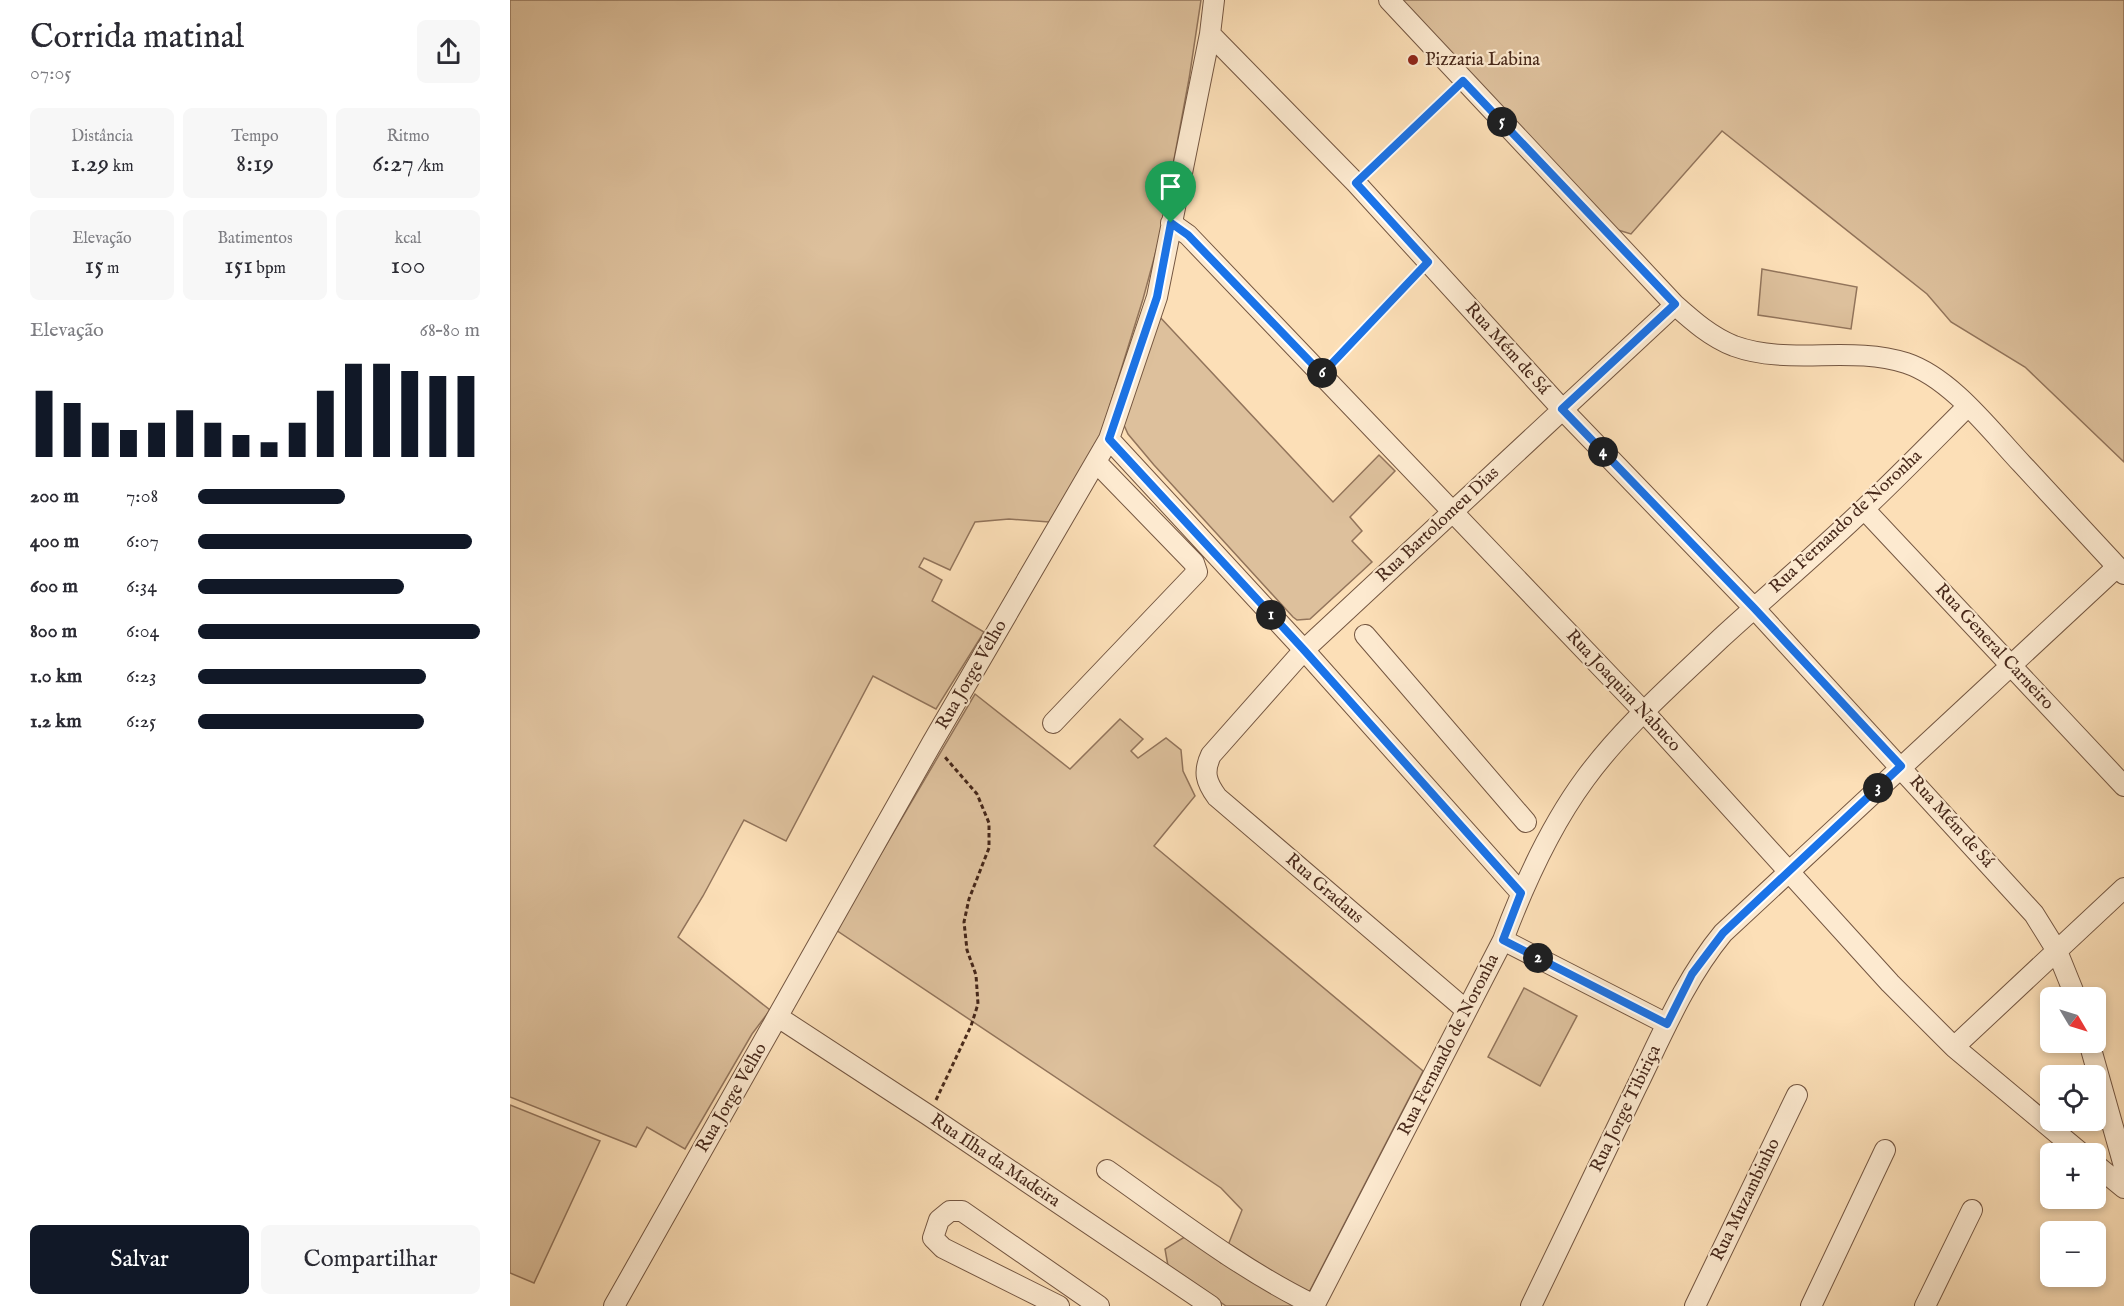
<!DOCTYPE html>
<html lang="pt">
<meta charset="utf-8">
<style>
:root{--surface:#fff;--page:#f7f7f7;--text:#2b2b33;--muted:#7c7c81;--accent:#111827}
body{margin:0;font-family:"IM FELL English",serif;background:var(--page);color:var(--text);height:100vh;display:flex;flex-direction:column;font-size:22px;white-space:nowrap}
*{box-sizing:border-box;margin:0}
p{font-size:20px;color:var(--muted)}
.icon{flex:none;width:33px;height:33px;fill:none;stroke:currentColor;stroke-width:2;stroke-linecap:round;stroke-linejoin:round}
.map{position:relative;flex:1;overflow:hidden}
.sheet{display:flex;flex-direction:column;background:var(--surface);width:510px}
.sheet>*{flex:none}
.needle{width:39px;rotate:128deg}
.fabs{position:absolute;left:1530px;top:987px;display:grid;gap:12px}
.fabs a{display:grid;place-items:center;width:66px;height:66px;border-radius:9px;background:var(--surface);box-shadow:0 3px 9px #0003;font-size:30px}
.pin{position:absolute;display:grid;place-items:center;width:51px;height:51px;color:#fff;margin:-62px -26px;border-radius:50% 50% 50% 0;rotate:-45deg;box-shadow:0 0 6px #0007}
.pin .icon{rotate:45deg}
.km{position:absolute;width:30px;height:30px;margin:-15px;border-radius:50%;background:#222;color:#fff;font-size:16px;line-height:30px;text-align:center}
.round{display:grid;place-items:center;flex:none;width:63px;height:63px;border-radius:9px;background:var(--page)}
.headline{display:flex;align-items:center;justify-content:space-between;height:102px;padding:0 30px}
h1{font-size:33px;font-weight:600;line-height:45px}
.figures{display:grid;grid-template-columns:repeat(3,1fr);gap:9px;height:102px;padding:6px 30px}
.figures div{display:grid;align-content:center;border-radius:9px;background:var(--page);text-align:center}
.figures b{font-size:26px;font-weight:600}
.figures small{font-size:16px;font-weight:400}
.figures p{font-size:16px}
.chart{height:168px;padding:12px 30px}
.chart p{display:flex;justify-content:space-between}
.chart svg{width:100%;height:108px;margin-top:6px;stroke:var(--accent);stroke-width:6}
.action{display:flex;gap:12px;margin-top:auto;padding:12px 30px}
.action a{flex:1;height:69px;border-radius:9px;background:var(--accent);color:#fff;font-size:24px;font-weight:600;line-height:69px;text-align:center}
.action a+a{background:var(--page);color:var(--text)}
ul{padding:0 30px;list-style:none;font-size:20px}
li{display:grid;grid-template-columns:96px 72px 1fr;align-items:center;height:45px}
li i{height:15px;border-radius:8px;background:var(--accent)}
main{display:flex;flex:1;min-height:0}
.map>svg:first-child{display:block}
.green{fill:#ddc09c;stroke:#92745b;stroke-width:1.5}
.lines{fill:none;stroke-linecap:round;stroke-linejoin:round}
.minor-casing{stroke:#745641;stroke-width:22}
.path{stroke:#47281a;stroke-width:3;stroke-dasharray:4.5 3;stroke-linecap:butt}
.minor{stroke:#fdead0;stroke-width:20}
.route-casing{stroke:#fff;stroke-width:12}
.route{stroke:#1a73e8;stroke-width:8}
.poi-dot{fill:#8f2418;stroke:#fdead0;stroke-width:2}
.labels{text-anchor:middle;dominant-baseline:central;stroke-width:4.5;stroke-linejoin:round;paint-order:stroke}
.poi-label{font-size:18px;fill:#47281a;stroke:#fdead0;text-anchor:start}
.street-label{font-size:18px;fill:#47281a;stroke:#fdead0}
</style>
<main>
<section class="sheet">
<div class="headline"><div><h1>Corrida matinal</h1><p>07:05</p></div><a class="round"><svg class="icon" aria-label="share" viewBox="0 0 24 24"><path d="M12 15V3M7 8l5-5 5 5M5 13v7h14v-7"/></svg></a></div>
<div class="figures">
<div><p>Distância</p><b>1.29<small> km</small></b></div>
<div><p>Tempo</p><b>8:19</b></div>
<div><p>Ritmo</p><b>6:27<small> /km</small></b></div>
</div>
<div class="figures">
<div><p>Elevação</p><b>15<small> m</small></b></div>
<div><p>Batimentos</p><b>151<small> bpm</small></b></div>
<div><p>kcal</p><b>100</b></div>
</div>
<div class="chart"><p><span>Elevação</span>68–80 m</p>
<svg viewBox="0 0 160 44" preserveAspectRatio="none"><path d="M5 44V17M15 44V22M25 44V30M35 44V33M45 44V30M55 44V25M65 44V30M75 44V35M85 44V38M95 44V30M105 44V17M115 44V6M125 44V6M135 44V9M145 44V11M155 44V11"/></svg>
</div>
<ul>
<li><b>200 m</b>7:08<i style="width:52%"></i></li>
<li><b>400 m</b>6:07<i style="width:97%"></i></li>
<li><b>600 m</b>6:34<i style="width:73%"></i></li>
<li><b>800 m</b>6:04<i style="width:100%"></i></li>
<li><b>1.0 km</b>6:23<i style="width:81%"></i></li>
<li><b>1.2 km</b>6:25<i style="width:80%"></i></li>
</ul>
<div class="action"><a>Salvar</a><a>Compartilhar</a></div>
</section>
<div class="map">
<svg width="1614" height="1306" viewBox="0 0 1614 1306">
<rect width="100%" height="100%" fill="#fcdfb7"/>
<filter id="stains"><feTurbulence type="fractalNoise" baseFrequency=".00333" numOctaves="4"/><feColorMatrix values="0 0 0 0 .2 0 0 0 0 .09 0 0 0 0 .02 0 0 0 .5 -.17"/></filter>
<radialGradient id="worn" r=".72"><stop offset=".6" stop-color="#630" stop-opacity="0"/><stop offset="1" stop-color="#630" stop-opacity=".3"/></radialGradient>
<path class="green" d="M0 0H691L679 79 649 240 633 299 592 431 576 463 539 522 499 519 465 522 440 570 414 558 409 567 432 580 422 601 474 632 426 709 363 676 276 841 234 820 193 896 168 937 260 1010 242 1034 175 1149 137 1127 126 1147 0 1097Z
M891 0H1614V462L1515 367 1441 322 1417 294 1212 131 1121 234 1108 230Z
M1252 269 1347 287 1341 329 1248 315Z
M648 315 823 502 869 455 885 471 840 517 852 531 842 541 862 562 800 619 787 620 783 617 644 465 618 434 613 423Z
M465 694 560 769 610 719 633 739 621 751 628 758 656 738 671 750 673 771 685 796 644 846 913 1071 792 1306H716L658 1266 655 1249 681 1233 711 1263 732 1210 711 1188 326 930Z
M1014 988 1067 1016 1030 1086 978 1057Z
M0 1105 90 1141 24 1283 0 1273Z"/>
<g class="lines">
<defs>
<path id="minor" d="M879 0 1165 305C1183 321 1201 337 1224 346 1279 366 1340 345 1396 363 1441 378 1480 430 1512 464 1546 501 1580 537 1614 574
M700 34 846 183 1052 409 1244 608 1524 914 1547 951 1566 998
M661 223 678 235 1134 712 1380 983 1444 1047 1572 1154
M599 439 794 650 1011 893
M1354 509 1614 786
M855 635 1016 822
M543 723 687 572 684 563 586 462
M993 940 1157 1024
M956 1010 707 797C696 782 693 772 701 755L794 650 1165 305
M268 1017 418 1115 701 1306
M1579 1042 1614 1166
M1444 1047 1614 888
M1586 1165 1614 1188
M597 1170C664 1217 730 1269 804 1305
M104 1306 422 743 599 439 647 297 700 34 704 0
M549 1306 433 1248 423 1238 429 1220 440 1211H452L589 1306
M804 1306 993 940C1014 884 1039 828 1075 779 1113 727 1163 684 1210 639 1258 595 1308 553 1355 508 1390 475 1424 440 1458 406
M1021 1306C1056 1233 1091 1161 1126 1088 1152 1035 1175 979 1213 933L1607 567
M1185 1306 1287 1095
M1301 1306 1375 1150
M1415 1306 1462 1210"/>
</defs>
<use href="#minor" class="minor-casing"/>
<path class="path" d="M859 171 943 90
M822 363 906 274
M426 1100 461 1026 468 1004 466 975 457 950 454 922 459 899 479 848V823L467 794 434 756"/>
<use href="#minor" class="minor"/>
</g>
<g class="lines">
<defs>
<path id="route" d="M953 81 1165 304 1052 409 1244 608 1391 766 1213 933 1182 974 1157 1024 993 940 1011 893 794 650 599 439 647 297 661 223 678 235 812 374 918 262 846 183Z"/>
</defs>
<use href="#route" class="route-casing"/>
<use href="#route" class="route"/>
</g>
<circle class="poi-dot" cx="903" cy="60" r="6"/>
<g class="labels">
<g class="poi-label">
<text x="915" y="60">Pizzaria Labina</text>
</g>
<g class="street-label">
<text transform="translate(997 349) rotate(48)">Rua Mém de Sá</text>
<text transform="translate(1336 522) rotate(-43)">Rua Fernando de Noronha</text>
<text transform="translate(928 525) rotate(-43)">Rua Bartolomeu Dias</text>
<text transform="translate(1484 647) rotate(47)">Rua General Carneiro</text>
<text transform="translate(462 675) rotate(-60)">Rua Jorge Velho</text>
<text transform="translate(1113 691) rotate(47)">Rua Joaquim Nabuco</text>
<text transform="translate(1441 822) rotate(48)">Rua Mém de Sá</text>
<text transform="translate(814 889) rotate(41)">Rua Gradaus</text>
<text transform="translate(939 1045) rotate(-63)">Rua Fernando de Noronha</text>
<text transform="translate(222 1098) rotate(-60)">Rua Jorge Velho</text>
<text transform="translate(1116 1109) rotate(-64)">Rua Jorge Tibiriça</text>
<text transform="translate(485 1161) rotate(34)">Rua Ilha da Madeira</text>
<text transform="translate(1236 1200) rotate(-64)">Rua Muzambinho</text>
</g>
</g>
<rect width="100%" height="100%" filter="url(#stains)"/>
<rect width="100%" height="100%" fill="url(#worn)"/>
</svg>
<div class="fabs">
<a><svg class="needle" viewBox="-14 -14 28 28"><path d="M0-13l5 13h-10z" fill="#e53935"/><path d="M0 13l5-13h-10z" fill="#7c7c81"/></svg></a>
<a><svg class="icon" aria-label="locate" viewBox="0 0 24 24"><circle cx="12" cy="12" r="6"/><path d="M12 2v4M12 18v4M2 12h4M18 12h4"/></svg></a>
<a>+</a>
<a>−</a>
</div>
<div class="pin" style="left:661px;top:223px;background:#1e9e55"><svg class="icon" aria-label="arrive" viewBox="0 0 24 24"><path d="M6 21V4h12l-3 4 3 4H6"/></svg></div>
<b class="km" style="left:761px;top:615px">1</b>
<b class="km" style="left:1028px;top:958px">2</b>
<b class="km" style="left:1368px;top:788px">3</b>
<b class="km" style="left:1093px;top:452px">4</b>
<b class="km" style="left:992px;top:122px">5</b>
<b class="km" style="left:812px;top:373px">6</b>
</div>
</main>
